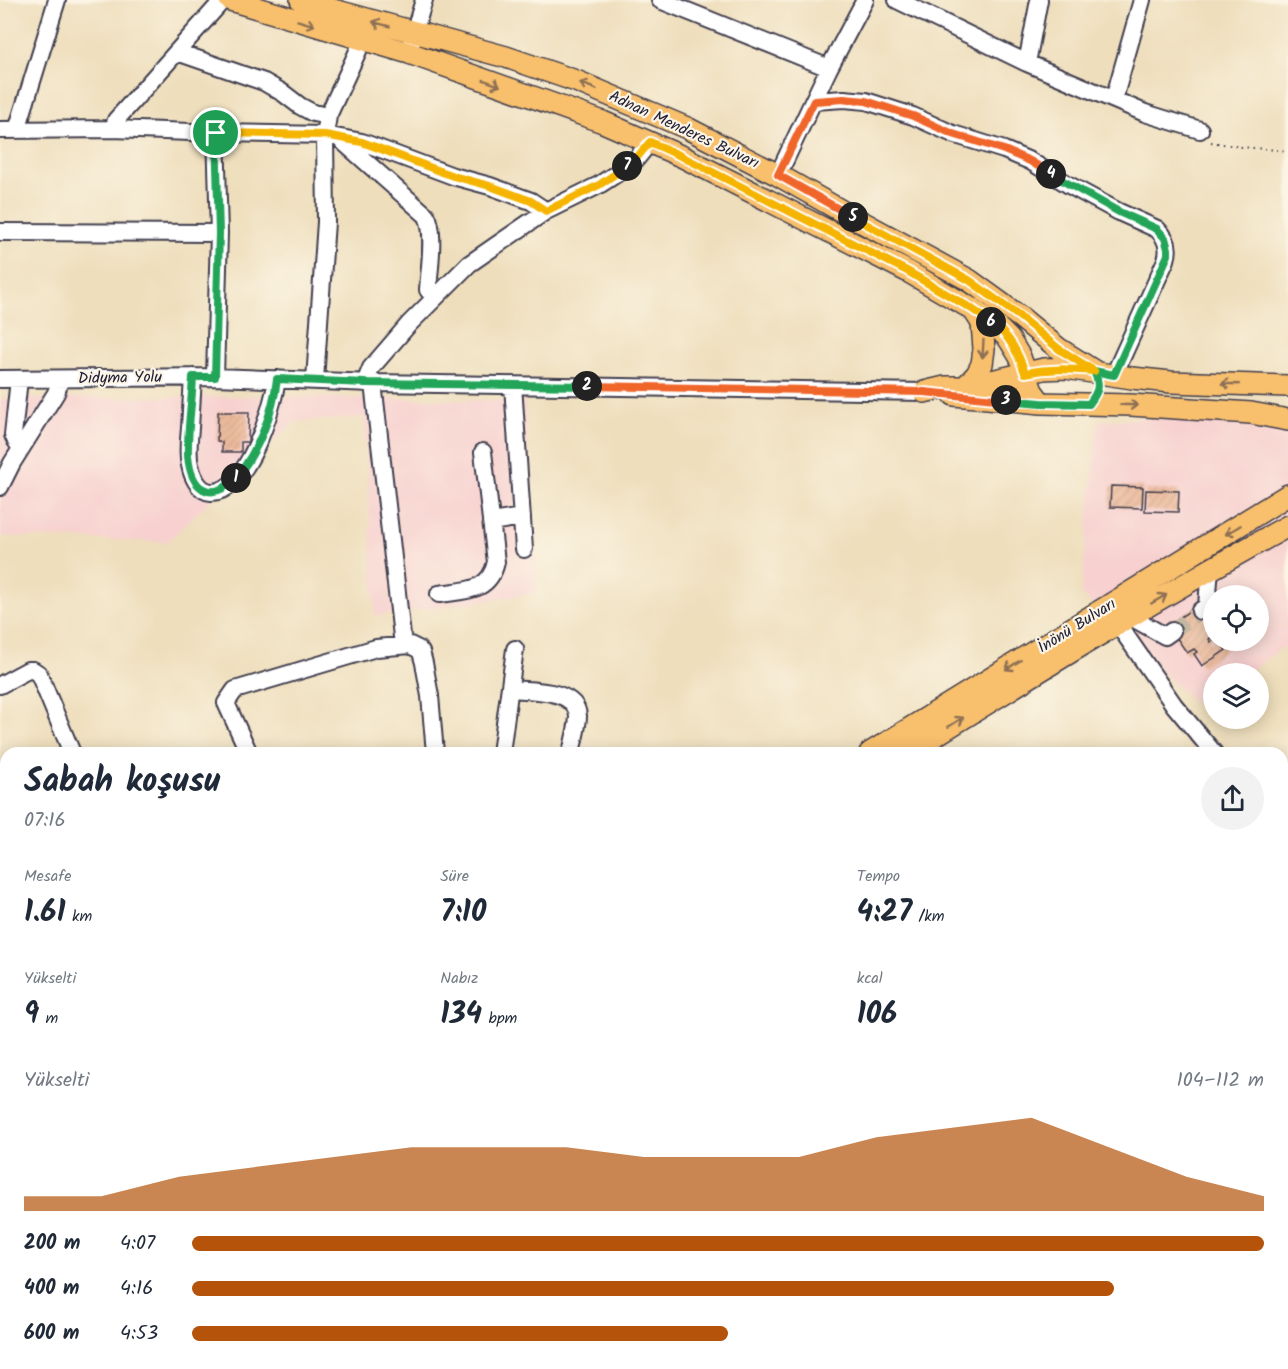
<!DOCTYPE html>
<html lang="tr">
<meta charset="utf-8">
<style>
:root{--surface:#fff;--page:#f2f2f3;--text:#1f2937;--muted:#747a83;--accent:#b45309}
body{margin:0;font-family:Kalam,sans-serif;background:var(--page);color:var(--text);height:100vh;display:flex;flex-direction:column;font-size:22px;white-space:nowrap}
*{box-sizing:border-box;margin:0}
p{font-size:20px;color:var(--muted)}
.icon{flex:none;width:33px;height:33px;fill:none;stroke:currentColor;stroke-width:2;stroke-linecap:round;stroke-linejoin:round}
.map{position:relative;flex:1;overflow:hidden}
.side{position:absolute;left:0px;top:747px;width:1288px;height:622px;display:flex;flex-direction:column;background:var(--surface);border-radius:18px 18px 0 0;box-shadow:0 3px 15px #0003}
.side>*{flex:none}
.controls{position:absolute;left:1203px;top:585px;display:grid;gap:12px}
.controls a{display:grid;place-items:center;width:66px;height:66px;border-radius:50%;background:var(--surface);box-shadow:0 3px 15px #0003;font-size:30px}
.pin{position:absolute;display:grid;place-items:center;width:51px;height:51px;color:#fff;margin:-26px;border:3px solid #fff;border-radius:50%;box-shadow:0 2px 6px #0007}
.km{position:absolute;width:30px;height:30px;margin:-15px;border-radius:50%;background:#222;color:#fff;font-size:16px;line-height:30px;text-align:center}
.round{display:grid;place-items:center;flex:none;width:63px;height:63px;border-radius:32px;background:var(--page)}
.summary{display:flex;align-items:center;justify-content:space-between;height:102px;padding:0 24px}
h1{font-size:33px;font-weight:700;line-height:45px}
.metrics{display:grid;grid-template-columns:repeat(3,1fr);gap:9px;height:102px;padding:6px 24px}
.metrics div{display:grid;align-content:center}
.metrics b{font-size:30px;font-weight:700}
.metrics small{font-size:16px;font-weight:400}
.metrics p{font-size:16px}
.chart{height:168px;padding:12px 24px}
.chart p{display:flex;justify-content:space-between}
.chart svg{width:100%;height:108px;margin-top:6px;fill:var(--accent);opacity:.7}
ul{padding:0 24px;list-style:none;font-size:20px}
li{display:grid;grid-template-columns:96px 72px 1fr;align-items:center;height:45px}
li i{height:15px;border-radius:8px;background:var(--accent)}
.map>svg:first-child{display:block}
.built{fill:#f7d0cf;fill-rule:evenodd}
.building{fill:url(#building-hatch)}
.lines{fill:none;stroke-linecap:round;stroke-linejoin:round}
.minor-tunnel{stroke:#c5b8a2;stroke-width:16;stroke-dasharray:16 8;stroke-linecap:butt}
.minor-casing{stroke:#413e4e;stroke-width:20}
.major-casing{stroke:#413e4e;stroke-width:24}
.path{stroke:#413e4e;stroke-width:2;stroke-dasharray:1.5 4.5;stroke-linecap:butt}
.minor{stroke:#fff;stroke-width:16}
.major{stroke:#f8bf6c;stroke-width:21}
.oneway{stroke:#8d7054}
.split-1-casing{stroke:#fff;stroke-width:12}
.split-2-casing{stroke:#fff;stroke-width:12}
.split-3-casing{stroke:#fff;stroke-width:12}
.split-4-casing{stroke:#fff;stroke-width:12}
.split-5-casing{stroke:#fff;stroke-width:12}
.split-6-casing{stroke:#fff;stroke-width:12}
.split-7-casing{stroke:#fff;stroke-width:12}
.split-8-casing{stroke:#fff;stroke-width:12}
.split-1{stroke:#22a559;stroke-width:8}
.split-2{stroke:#22a559;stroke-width:8}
.split-3{stroke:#f0652b;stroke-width:8}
.split-4{stroke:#22a559;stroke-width:8}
.split-5{stroke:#f0652b;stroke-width:8}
.split-6{stroke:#f5b400;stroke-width:8}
.split-7{stroke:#f5b400;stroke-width:8}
.split-8{stroke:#f5b400;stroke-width:8}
.labels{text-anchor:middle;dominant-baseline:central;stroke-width:4.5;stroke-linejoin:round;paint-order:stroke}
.street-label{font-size:16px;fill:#22223b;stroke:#fcf5e5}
</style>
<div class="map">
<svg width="1288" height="1369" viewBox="0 0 1288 1369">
<defs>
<pattern id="building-hatch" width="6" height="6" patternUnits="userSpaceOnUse" patternTransform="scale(1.5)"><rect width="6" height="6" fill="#ebb696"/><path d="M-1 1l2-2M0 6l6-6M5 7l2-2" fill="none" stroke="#c99c82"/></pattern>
</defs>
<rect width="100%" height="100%" fill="#fcf5e5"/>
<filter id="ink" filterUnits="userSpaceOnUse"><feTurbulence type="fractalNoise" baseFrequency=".0167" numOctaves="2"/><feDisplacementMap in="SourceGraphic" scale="12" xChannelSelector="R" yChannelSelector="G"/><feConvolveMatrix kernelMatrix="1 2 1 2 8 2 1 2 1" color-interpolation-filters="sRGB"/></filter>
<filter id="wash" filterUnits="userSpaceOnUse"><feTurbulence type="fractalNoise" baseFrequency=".008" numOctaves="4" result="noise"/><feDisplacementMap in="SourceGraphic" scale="24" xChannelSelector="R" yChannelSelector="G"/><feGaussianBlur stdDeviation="1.35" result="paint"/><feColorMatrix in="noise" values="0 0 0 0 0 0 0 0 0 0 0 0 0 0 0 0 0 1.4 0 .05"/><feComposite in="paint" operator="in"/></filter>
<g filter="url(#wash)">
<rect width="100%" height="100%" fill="#eedebc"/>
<path class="built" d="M259 396 524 401 538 593 375 616 364 417 294 422 167 542 0 536V399Z
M1251 413 1288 422V644L1246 673 1214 674 1213 696 1198 706 1081 594 1098 421ZM1214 596H1258V640H1214Z"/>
<g id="blocks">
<path class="building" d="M218 412H249L248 442H241V452H222V442L217 441Z
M1111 486 1143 487 1142 508 1110 507Z
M1146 490 1179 491 1178 512 1145 511Z
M1197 606 1214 632V636L1209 639 1211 642 1214 640H1219L1226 650 1202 666 1194 654 1197 652 1194 649 1187 653 1168 625Z"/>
</g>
</g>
<g filter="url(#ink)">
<use href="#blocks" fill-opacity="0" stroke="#413e4e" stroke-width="1.5"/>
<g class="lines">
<path class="minor-tunnel" d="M1172 631 1200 611"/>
<defs>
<path id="minor" d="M660 0 829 68
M897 0 1027 63 1145 113 1200 130
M411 43 424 0
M177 52 264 82 283 93 300 106 313 113 328 116
M1027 63 1039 0
M1114 99 1142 0
M814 101 844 99 866 101 913 116 953 134 1004 150 1030 161 1069 185 1119 212 1157 229C1167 238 1170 248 1166 260L1114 375
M113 129 116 120 223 0
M0 130 113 129 216 133 325 135 362 142 453 176 490 186 531 201 546 211
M17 130 57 0
M340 139 426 215C436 229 429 271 428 290L435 298
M778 175 829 68 865 0
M0 232 219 233
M193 377C192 394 191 411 190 428 189 440 187 453 190 465 192 475 198 491 211 492 247 494 273 407 277 379
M215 377 219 233 216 133
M0 379 215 377 373 383 924 392
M19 379 13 435 16 441 21 448
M315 380 326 222 325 135 328 116 363 40
M365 383 371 368 409 324 469 264 546 211 599 185 633 163 650 142
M373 383 403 645
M513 385 524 549
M0 487 12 463 56 393 61 379
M491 522 522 517
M439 594C465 590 489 593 496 562L483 452
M1200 611 1207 606 1210 568
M1129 616 1165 636 1172 631
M1117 623 1174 705 1214 753
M0 685 28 670H33L39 674 72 753
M510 689C529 691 576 688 578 716 578 725 573 743 571 753
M249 753 226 703 235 690 376 648 410 645 418 649 421 652 424 663 430 696 435 753
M501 753 515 649
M0 851 6 849
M1282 919 1288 920
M0 1079 6 1057
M294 1364 296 1369
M606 1364 607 1369
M123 1369 138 1364
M439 1369 455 1364
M833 1369 876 1364"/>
<path id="major" d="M230 0 409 53 603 122 683 157 907 271 972 309 994 324 1009 339 1020 357 1032 391 1041 403
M301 0 337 11 506 57 576 81 687 128 778 175 845 213 969 280 1020 317 1059 349 1094 371
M965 387 977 374 982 364 984 349 982 323 973 309
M924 392 945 387H965L1044 369 1065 368 1132 378 1171 382 1288 386
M954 395 1041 403 1131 405 1251 413 1288 420
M870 753 1288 495
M907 753C1032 675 1158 597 1288 526
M0 1271 6 1267
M0 1299 6 1295"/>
</defs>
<use href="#minor" class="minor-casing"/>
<use href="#major" class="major-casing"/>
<path class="path" d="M1211 142 1242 147 1288 151"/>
<use href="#minor" class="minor"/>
<use href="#major" class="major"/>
</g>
<defs><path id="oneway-shaft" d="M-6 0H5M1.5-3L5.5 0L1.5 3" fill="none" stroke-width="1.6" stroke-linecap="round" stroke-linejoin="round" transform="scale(1.5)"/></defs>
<g class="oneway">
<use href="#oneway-shaft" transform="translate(306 23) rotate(17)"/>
<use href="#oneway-shaft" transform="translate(381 24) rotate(-165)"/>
<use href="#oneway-shaft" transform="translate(492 83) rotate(20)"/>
<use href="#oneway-shaft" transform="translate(588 86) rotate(-158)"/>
<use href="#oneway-shaft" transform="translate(983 349) rotate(93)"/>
<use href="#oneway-shaft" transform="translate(1230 384) rotate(-178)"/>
<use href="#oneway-shaft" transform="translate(1129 405) rotate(2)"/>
<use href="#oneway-shaft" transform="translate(1233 530) rotate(148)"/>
<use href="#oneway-shaft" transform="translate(1159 599) rotate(-30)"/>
<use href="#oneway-shaft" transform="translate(1013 665) rotate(148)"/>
<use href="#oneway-shaft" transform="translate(956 722) rotate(-32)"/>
</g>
</g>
<g class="lines" filter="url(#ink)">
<defs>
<path id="split-1" d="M216 133 219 233 215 377H193C192 402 187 432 188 456 191 489 210 504 236 478"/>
<path id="split-2" d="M236 478C258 451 273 414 277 379L365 383 587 386"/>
<path id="split-3" d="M587 386 924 392 1006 400"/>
<path id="split-4" d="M1006 400 1041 403 1089 404C1098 392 1101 386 1094 371L1114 375 1168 255V249L1165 238 1157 229 1119 212 1051 174"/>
<path id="split-5" d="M853 217 778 175 814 101 844 99 866 101 913 116 953 134 1004 150 1030 161 1051 174"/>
<path id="split-6" d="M853 217 969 280 1020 317 1059 349 1094 371C1069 369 1050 368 1025 373 1018 352 1009 335 991 322"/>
<path id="split-7" d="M627 166 633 162 650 142 683 157 907 271 972 309 991 322"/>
<path id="split-8" d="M216 133 325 135 362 142 453 176 490 186 531 201 546 211 599 185 627 166"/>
</defs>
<use href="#split-1" class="split-1-casing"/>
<use href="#split-2" class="split-2-casing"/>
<use href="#split-3" class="split-3-casing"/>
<use href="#split-4" class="split-4-casing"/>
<use href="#split-5" class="split-5-casing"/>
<use href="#split-6" class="split-6-casing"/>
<use href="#split-7" class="split-7-casing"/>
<use href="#split-8" class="split-8-casing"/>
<use href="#split-1" class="split-1"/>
<use href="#split-2" class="split-2"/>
<use href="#split-3" class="split-3"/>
<use href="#split-4" class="split-4"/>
<use href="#split-5" class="split-5"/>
<use href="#split-6" class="split-6"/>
<use href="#split-7" class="split-7"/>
<use href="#split-8" class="split-8"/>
</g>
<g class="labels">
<g class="street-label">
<text transform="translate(684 130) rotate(25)">Adnan Menderes Bulvarı</text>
<text transform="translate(120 378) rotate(-1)">Didyma Yolu</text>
<text transform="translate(1077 626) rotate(-32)">İnönü Bulvarı</text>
</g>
</g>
</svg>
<div class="controls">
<a><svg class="icon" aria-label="locate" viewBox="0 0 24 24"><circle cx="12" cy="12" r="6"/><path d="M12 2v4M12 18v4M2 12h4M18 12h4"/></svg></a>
<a><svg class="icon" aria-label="layers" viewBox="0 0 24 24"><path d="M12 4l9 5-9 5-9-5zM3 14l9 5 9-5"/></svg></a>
</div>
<div class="pin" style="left:216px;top:133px;background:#1e9e55"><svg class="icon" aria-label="arrive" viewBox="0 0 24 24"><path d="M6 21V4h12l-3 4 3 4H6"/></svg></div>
<b class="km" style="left:236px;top:478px">1</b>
<b class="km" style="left:587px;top:386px">2</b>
<b class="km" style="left:1006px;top:400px">3</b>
<b class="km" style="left:1051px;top:174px">4</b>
<b class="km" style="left:853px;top:217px">5</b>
<b class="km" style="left:991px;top:322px">6</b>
<b class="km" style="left:627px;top:166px">7</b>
<section class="side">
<div class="summary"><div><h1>Sabah koşusu</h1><p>07:16</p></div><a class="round"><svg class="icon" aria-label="share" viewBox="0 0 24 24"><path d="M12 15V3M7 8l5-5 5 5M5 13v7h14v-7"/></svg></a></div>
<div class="metrics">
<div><p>Mesafe</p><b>1.61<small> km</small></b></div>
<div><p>Süre</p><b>7:10</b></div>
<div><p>Tempo</p><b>4:27<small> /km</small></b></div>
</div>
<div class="metrics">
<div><p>Yükselti</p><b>9<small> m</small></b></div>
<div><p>Nabız</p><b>134<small> bpm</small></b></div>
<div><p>kcal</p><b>106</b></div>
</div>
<div class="chart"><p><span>Yükselti</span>104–112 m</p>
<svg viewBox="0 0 160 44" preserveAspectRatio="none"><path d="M0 44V38L10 38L20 30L30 26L40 22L50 18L60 18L70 18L80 22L90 22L100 22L110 14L120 10L130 6L140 18L150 30L160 38V44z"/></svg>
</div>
<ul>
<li><b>200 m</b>4:07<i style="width:100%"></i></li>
<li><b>400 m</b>4:16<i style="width:86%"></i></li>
<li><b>600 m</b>4:53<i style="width:50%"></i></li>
</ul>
</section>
</div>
